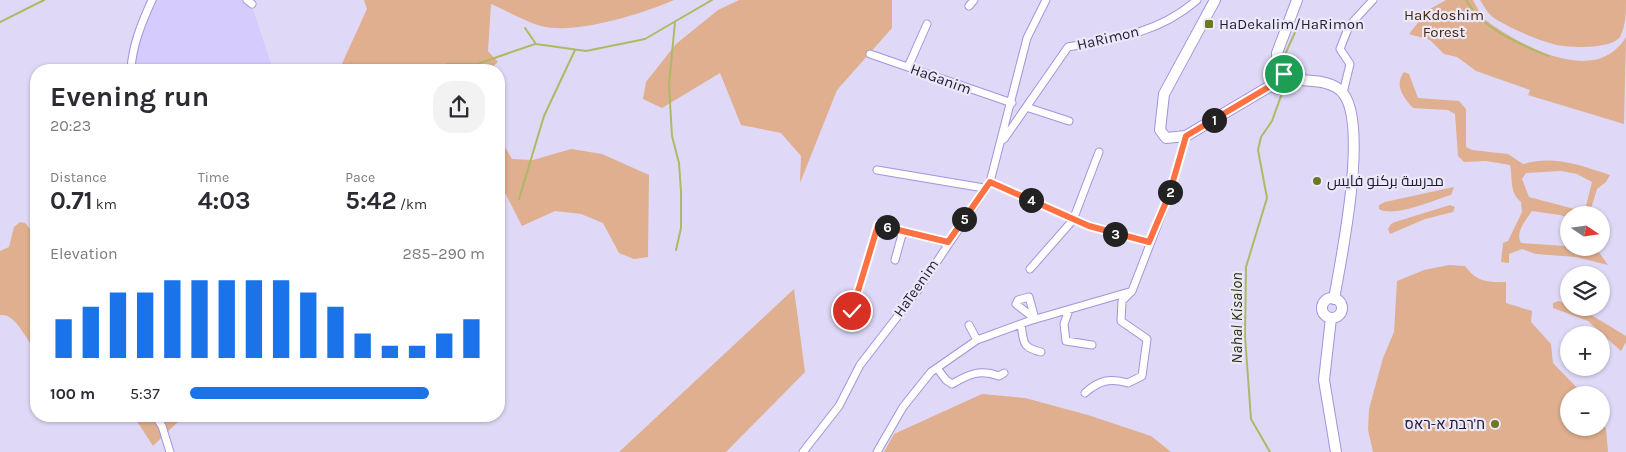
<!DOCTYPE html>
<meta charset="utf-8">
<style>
:root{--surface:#fff;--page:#f2f2f3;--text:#2b2b33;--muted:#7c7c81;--accent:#1a73e8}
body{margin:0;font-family:Karla,Cairo,Heebo,sans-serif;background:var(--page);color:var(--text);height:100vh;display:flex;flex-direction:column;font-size:19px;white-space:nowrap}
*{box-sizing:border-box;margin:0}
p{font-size:16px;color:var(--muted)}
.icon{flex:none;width:28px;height:28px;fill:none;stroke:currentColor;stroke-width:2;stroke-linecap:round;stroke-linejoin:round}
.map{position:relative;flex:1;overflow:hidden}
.panel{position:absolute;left:30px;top:64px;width:475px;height:358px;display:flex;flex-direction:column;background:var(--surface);border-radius:20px;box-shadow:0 1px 4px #0004}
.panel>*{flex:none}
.needle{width:32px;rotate:103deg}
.fabs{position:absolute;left:1560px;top:206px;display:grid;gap:10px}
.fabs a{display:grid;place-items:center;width:50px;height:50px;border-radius:50%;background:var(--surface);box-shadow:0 1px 4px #0004;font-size:25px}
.pin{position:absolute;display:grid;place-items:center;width:42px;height:42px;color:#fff;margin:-21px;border:2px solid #fff;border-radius:50%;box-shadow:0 1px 5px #0007}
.km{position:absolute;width:25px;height:25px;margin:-12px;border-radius:50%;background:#222;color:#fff;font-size:14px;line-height:25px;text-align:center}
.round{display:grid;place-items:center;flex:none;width:52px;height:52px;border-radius:20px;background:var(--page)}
.head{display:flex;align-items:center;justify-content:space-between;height:85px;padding:0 20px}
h1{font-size:28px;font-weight:700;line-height:38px}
.metrics{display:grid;grid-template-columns:repeat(3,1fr);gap:8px;height:85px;padding:5px 20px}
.metrics div{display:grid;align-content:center}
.metrics b{font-size:25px;font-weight:700}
.metrics small{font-size:14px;font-weight:400}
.metrics p{font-size:14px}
.chart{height:140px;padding:10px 20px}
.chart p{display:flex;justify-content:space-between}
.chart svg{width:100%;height:90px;margin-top:5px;stroke:var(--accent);stroke-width:6}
ul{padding:0 20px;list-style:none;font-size:16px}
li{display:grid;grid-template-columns:80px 60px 1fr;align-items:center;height:38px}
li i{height:12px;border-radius:6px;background:var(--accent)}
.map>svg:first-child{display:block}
.built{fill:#d6cbfd}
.green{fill:#dfaf8f;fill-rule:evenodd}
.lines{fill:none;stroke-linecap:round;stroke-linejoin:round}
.stream{stroke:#afb965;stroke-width:2}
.street-casing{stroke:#a493dc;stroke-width:9}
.secondary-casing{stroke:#a493dc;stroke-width:12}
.street{stroke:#fff;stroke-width:7}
.secondary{stroke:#fff;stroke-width:10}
.route-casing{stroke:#fff;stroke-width:10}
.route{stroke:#ff7043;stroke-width:6}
.poi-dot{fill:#6f7721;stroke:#ebe8f8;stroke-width:2}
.labels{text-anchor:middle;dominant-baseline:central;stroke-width:4.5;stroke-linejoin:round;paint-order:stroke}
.park-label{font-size:15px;fill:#462813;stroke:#ebe8f8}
.poi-label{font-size:15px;fill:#231b37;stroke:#ebe8f8;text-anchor:start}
.street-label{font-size:15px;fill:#231b37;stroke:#ebe8f8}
.water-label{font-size:16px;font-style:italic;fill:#2b2f0a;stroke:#ebe8f8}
</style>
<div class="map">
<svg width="1626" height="452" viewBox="0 0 1626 452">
<rect width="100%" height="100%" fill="#dfd9f7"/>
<path class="built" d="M151 0H250L273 70H132Z"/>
<path class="green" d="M364 0H674C642 14 575 35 541 26 524 21 507 11 491 4L488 51 498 62 489 70H339L367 9Z
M739 0H892V28L837 90 800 183 801 156 781 133 741 125 720 73 662 108 643 99 646 82 676 44 718 10Z
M1446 0H1473L1481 15 1474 23 1481 17C1515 42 1594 90 1626 37L1624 124 1528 95 1530 90 1476 71 1457 57 1444 54 1430 40 1409 34 1428 10Z
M1480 0H1626C1626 13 1626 25 1620 37 1611 49 1572 48 1557 45 1540 41 1509 28 1494 18 1488 14 1484 6 1480 0Z
M1404 72 1409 74 1418 98 1459 101 1466 109V147L1472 150 1508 154 1523 164C1554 155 1580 165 1610 175L1606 182 1597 189 1589 215H1569V218L1560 215 1532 211C1526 220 1515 232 1521 243L1596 248 1608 265 1576 257 1536 254 1522 249 1509 254V263L1501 262 1503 243 1508 241 1522 212 1521 202C1509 192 1513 179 1510 165L1486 161 1464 162 1458 156 1455 114 1448 110 1413 108C1403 97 1394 85 1404 72ZM1561 171 1577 174 1592 182 1586 206 1582 211 1529 197 1522 179 1526 173Z
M499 137 512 159 533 160 571 149 602 154 649 175 648 257 634 259 619 253 603 223 581 214 555 211 522 226 499 181Z
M1454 187 1451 195C1434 200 1394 218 1379 209V205L1385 202Z
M1450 205 1455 207 1453 212 1425 219 1390 234 1388 229 1391 224 1395 222Z
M20 222 25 223 36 236V350C25 339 16 313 0 315V251L9 247 14 227Z
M1449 265 1465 266C1477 282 1486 282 1506 282V303L1532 311 1531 322 1551 344 1553 363 1584 395H1569V428H1601V421L1606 429 1608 452H1373L1368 430 1369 409 1383 358 1394 332 1397 281 1424 270Z
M794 289 805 372 726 452H619Z
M1558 301 1569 305V308L1588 313 1626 336V342L1621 351 1588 321 1553 308V303Z
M982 394 1025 398 1088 415 1151 436 1171 452H884L894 434Z
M133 415H185L153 446Z"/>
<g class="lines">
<path class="stream" d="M1466 0C1484 30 1517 43 1548 56
M0 22 44 0
M675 22 669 85 672 136 679 163 681 192V228L676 250
M525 28 536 44 586 51 645 39 712 0
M441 70 447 64H477L535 44
M1286 73 1283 59 1301 19
M519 199 544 116 575 50
M1270 452 1251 419 1245 336 1246 267 1267 198 1258 150 1261 137 1272 121 1281 96"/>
<defs>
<path id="street" d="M247 0 252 4
M969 6 974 0
M870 54 1012 103
M908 67 927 24
M131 70C132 46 142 22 152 0
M1343 93 1350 64 1340 49 1349 26 1373 0
M1026 107 1069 121
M1004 139 1068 47C1116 39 1159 33 1197 0
M877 170 984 188
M990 182 1089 226 1149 242
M895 260 903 231 948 242
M1030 269 1073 220 1099 152
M1029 297 1035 319 1016 304 1018 300Z
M1069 310 1064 324 1066 341 1092 345
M852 311 878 225 903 231
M1021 324C1024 342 1021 347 1041 352
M969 325 977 340
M937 368 946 380 952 384C969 374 980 369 999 376L1004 373
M1085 393C1099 380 1110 378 1128 383L1142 376 1147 339 1121 321 1122 301 1132 291 1169 195 1186 136
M155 415 162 426 170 452
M803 452 839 406 860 365 918 290 990 182 1027 38 1046 0
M877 452 903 407 931 372 977 340 1029 321 1129 292"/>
<path id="secondary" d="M1215 0 1164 94 1160 130 1166 138 1186 136 1272 85
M1272 81a8 8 0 1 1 16 0a8 8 0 1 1-16 0Z
M1277 73V53L1297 0
M1288 79C1304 81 1327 79 1340 90 1371 116 1341 259 1334 299
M1322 308a10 10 0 1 1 20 0a10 10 0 1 1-20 0Z
M1331 318 1324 380 1336 452"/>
</defs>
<use href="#street" class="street-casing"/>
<use href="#secondary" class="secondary-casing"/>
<use href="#street" class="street"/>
<use href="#secondary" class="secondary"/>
</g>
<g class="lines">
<defs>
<path id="route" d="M852 311 878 225 948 242 990 182 1089 226 1149 242 1169 195 1186 136 1272 85 1271 79 1274 74H1284"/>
</defs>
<use href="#route" class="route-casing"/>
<use href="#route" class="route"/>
</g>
<g class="poi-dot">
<rect x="1204" y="19" width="10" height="10" rx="2.5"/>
<circle cx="1317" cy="181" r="5"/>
<circle cx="1495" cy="424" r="5"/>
</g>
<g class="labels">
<g class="park-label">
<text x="1444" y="15">HaKdoshim<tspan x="1444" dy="17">Forest</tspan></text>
</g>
<g class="poi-label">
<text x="1219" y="24">HaDekalim/HaRimon</text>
<text x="1327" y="181">مدرسة بركنو فايس</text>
<text x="1485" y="424" text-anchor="end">ח'רבת א-ראס</text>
</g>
<g class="street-label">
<text transform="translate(1108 38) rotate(-13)">HaRimon</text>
<text transform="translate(941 79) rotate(20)">HaGanim</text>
<text transform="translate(916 288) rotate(-55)">HaTeenim</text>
</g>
<g class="water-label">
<text transform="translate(1236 318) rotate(-90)">Nahal Kisalon</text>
</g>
</g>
</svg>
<div class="fabs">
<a><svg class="needle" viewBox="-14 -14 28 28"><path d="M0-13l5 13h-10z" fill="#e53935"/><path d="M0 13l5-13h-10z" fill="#7c7c81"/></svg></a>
<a><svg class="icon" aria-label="layers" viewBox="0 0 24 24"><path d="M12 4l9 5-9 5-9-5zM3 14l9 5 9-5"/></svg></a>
<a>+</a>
<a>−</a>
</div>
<div class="pin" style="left:1284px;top:74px;background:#1e9e55"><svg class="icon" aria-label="arrive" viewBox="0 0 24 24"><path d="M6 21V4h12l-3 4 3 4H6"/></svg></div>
<div class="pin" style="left:852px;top:311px;background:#d93025"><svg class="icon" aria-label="check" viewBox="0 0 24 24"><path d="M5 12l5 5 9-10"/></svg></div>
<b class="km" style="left:1214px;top:120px">1</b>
<b class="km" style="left:1170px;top:192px">2</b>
<b class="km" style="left:1115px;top:234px">3</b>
<b class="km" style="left:1031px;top:200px">4</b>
<b class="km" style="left:964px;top:219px">5</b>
<b class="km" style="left:887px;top:227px">6</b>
<section class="panel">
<div class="head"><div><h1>Evening run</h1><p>20:23</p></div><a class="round"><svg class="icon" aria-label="share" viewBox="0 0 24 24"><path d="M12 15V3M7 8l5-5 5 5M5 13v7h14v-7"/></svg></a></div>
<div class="metrics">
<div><p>Distance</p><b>0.71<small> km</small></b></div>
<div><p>Time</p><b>4:03</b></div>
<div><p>Pace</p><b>5:42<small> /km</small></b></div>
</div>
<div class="chart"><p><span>Elevation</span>285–290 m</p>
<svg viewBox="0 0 160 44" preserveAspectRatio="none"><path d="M5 44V25M15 44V19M25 44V12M35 44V12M45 44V6M55 44V6M65 44V6M75 44V6M85 44V6M95 44V12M105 44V19M115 44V32M125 44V38M135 44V38M145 44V32M155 44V25"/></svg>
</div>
<ul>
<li><b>100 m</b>5:37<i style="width:81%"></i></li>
</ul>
</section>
</div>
